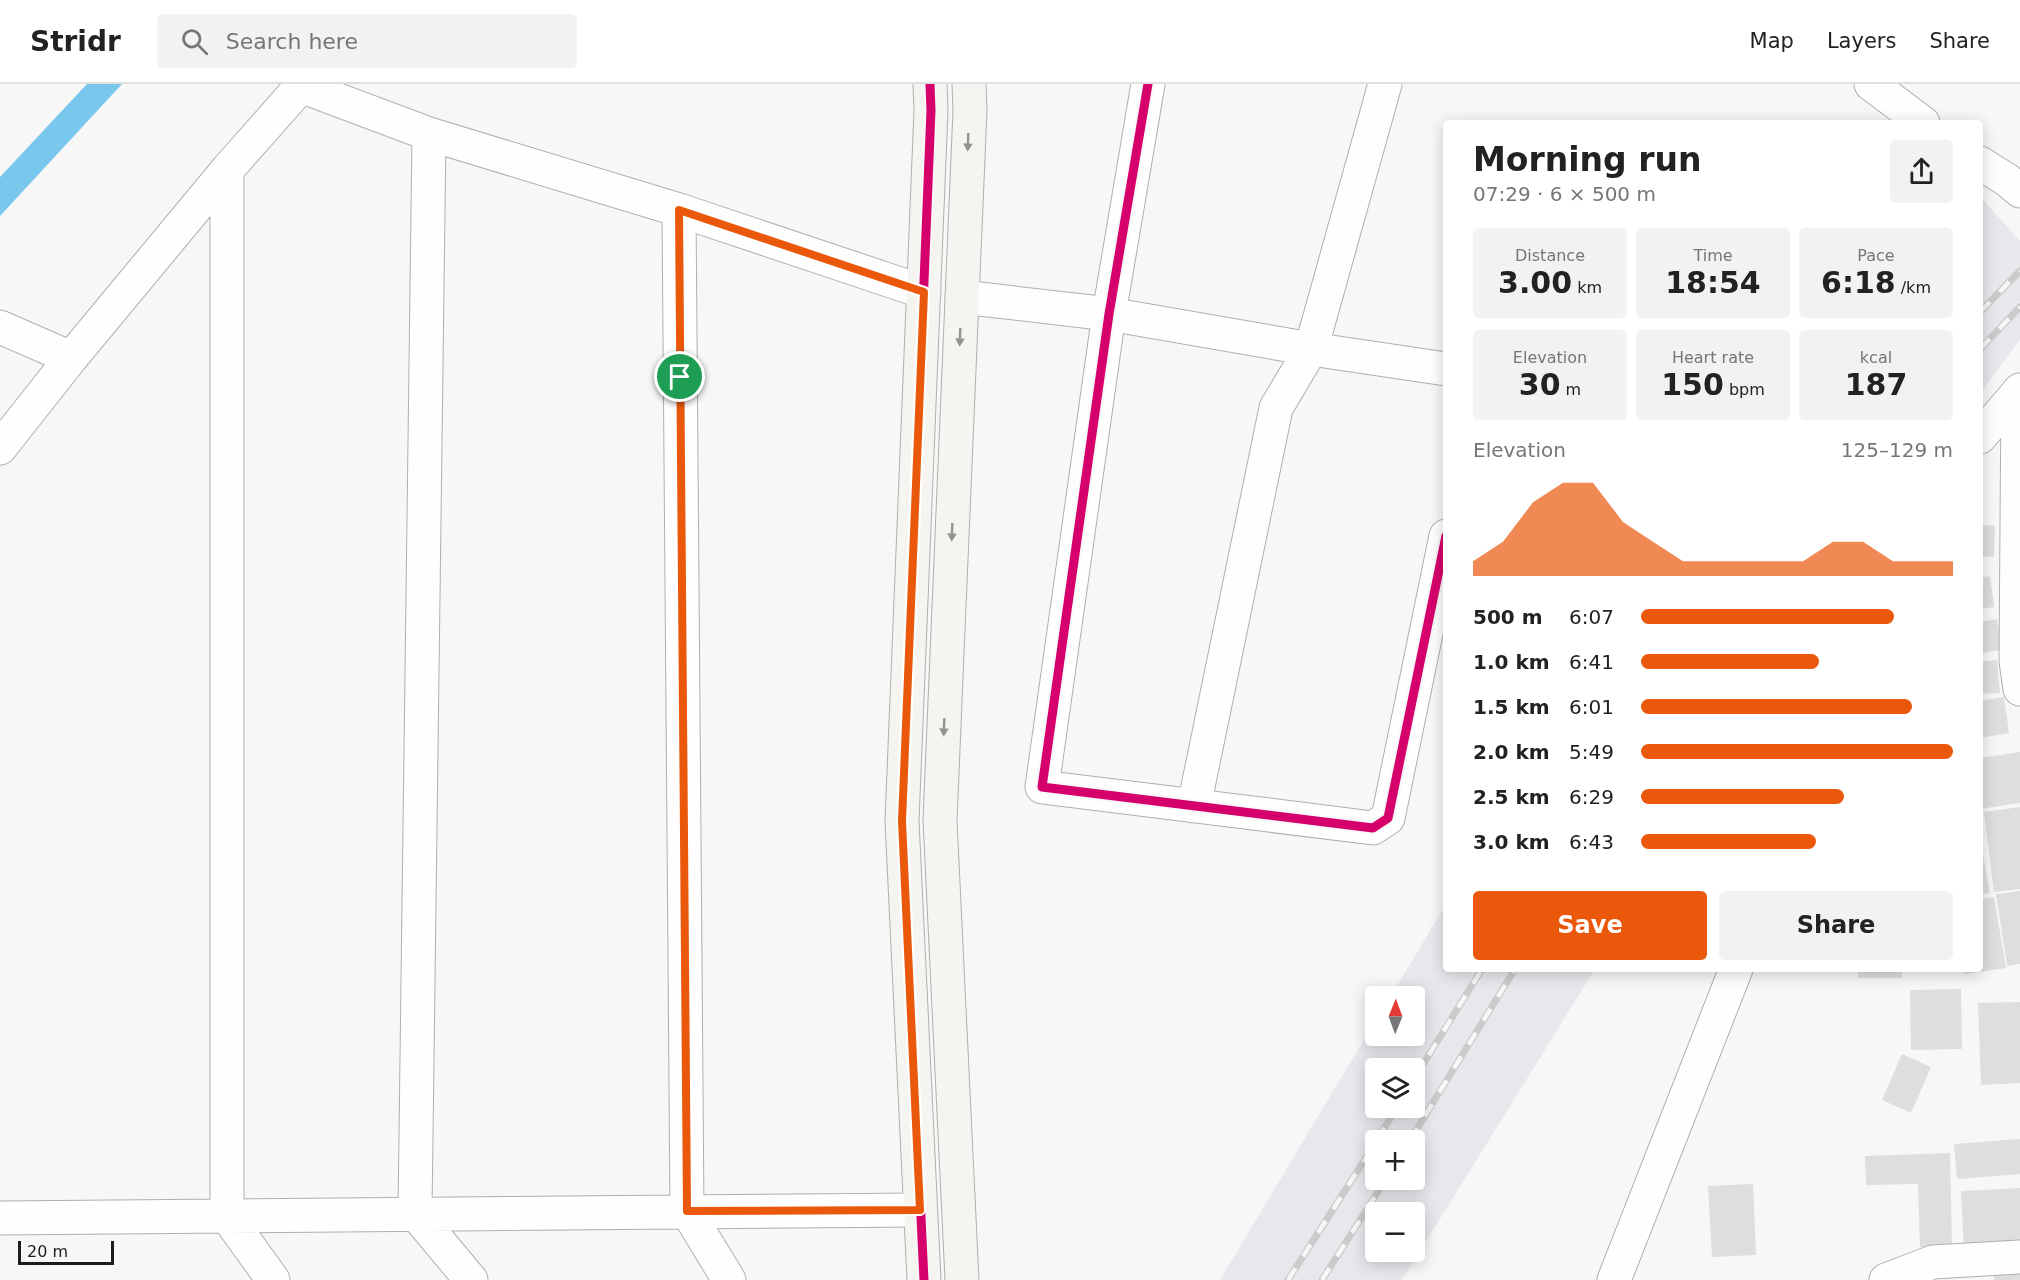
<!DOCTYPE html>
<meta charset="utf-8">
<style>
:root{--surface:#fff;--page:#f2f2f2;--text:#222;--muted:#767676;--line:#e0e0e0;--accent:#ea580c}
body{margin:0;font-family:"DejaVu Sans",sans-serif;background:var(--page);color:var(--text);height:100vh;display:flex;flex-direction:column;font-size:22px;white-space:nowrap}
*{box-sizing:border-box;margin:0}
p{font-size:20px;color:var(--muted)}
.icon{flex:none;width:33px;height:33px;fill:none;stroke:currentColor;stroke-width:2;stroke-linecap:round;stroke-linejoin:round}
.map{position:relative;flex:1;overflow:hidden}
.sheet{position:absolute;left:1443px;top:36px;width:540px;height:852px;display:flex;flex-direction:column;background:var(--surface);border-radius:6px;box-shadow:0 3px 15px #0003}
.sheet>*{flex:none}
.needle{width:39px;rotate:1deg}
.tools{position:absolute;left:1365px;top:902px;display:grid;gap:12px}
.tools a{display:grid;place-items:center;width:60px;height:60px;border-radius:6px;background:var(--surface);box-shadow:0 3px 15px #0003;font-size:30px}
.scale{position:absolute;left:18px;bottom:15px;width:96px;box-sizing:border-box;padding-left:6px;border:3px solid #1d1d1e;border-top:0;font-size:16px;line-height:21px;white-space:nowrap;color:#1d1d1e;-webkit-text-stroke:4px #f7f7f8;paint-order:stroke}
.pin{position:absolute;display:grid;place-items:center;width:51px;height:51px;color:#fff;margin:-26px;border:3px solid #fff;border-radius:50%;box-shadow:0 2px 6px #0007}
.round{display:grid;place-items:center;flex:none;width:63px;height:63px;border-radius:6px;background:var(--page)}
.summary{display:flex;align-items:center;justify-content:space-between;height:102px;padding:0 30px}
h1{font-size:33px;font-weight:700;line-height:45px}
.stats{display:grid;grid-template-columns:repeat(3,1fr);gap:9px;height:102px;padding:6px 30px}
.stats div{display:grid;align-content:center;border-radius:6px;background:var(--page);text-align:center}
.stats b{font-size:30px;font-weight:700}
.stats small{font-size:16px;font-weight:400}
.stats p{font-size:16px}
.chart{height:168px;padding:12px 30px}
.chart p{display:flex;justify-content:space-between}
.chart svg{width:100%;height:108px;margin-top:6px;fill:var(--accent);opacity:.7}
.action{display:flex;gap:12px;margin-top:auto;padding:12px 30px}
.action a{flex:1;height:69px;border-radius:6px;background:var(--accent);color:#fff;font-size:24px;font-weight:700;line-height:69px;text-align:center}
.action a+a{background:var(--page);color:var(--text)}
ul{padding:0 30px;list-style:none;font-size:20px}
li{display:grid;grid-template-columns:96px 72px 1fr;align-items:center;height:45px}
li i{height:15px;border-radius:8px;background:var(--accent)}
header{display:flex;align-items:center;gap:36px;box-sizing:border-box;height:84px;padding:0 30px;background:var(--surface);border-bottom:2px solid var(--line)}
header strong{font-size:28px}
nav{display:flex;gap:33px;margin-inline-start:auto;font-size:21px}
.search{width:420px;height:54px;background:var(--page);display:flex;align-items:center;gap:15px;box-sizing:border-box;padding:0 21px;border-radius:6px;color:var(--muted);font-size:22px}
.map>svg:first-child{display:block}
.built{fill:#e6e8ec;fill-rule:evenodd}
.water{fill:#7ac7ee}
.building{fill:#dedede}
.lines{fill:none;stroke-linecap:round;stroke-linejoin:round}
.street-casing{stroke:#afafaf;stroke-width:35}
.secondary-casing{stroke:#afafaf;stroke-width:35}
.street{stroke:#fefefe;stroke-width:33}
.secondary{stroke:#f6f4f0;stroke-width:33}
.rail-casing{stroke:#cbcbcb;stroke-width:7}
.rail{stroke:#f7f7f8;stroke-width:4.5;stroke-dasharray:14;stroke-linecap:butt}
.cycleway-casing{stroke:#f7f7f8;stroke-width:13}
.cycleway{stroke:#d6006c;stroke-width:9}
.oneway{fill:#949392}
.route-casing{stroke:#fff;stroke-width:12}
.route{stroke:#ea580c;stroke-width:8}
</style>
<header>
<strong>Stridr</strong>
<div class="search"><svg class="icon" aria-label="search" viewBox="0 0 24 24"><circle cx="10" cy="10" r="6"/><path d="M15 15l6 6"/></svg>Search here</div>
<nav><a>Map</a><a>Layers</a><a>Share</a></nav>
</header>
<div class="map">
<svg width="2020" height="1196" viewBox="0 0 2020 1196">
<rect width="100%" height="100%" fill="#f7f7f8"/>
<path class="built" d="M1984 117 2020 157V255L1980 310V122Z
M1446 820V885H1595L1402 1196H1220L1375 937 1376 951H1414V912H1391ZM1376 984H1414V1023H1376ZM1376 1056H1414V1095H1376ZM1376 1128H1414V1167H1376Z"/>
<path class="water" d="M87 0H122L0 132V93Z"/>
<path class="building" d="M1980 441 1995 442 1994 473 1980 472Z
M1990 492 1994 523 1980 525V494Z
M1997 535 2002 566 1980 569V538Z
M1997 576 2000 609 1980 610V578Z
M2004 613 2009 649 1980 654V617Z
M2020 668V719L1980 725V674Z
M2020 723V805L1994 808 1984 728Z
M1980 754 1990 809 1980 811Z
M2020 807V880L2007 882 1996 810Z
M1994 813 2006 884 1964 890 1963 885H1980V815Z
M1858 885H1902V894H1858Z
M1961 905 1962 965 1911 966 1910 906Z
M2020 918V999L1981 1001 1978 919Z
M1902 970 1931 983 1911 1029 1882 1016Z
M2020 1055V1090L1957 1095 1954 1060Z
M1950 1069 1952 1162 1920 1163 1918 1100 1866 1101 1865 1072Z
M1753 1100 1756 1171 1712 1173 1708 1102Z
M2020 1104V1167L1964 1169 1961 1107Z
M1994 1178 2020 1179V1196H1994Z"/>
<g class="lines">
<defs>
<path id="street" d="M1148 0 1109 230 1042 703 1373 744 1388 734 1446 452
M1871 0 1923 39
M301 2 429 50 679 126 924 208
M429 50 415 1129 471 1196
M1980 79 2007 96 2020 107
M227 86V1132L273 1196
M679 126 687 1127 729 1196
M962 213 1109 230 1311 265 1446 285
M0 243 71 274
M2018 308 2016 577 2020 605
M1980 353 2020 306
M0 364 71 274 227 86 303 0
M1194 722 1276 324 1311 265 1385 0
M0 1134 920 1126
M1614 1196 1736 885
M1886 1196 1933 1178 2020 1173"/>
<path id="secondary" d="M924 1196 902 737 931 26 930 0
M962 1196 940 736 970 26 969 0"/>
</defs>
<use href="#street" class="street-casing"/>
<use href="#secondary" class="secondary-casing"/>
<use href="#street" class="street"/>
<use href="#secondary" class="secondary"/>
<defs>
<path id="rail" d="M1980 228 2020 187
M1980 265 2020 223
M1414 995 1482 885
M1377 1056 1397 1023
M1410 1056 1515 885
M1288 1196 1376 1058
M1322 1196 1386 1095"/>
</defs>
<use href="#rail" class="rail-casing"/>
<use href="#rail" class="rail"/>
<defs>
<path id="cycleway" d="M1148 0 1109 230 1042 703 1373 744 1388 734 1446 452
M924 1196 902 737 931 26 930 0"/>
</defs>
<use href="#cycleway" class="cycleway-casing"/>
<use href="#cycleway" class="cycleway"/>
</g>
<defs><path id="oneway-solid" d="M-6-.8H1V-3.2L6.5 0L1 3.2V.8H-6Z" transform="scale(1.5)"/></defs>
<g class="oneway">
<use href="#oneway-solid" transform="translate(968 58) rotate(92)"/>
<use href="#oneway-solid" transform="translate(960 253) rotate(92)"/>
<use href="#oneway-solid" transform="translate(952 448) rotate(92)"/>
<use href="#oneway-solid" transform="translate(944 643) rotate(92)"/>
</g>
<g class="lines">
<defs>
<path id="route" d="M679 126 924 208 902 737 920 1126 687 1127Z"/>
</defs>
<use href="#route" class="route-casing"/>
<use href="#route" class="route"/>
</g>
</svg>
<div class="tools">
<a><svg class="needle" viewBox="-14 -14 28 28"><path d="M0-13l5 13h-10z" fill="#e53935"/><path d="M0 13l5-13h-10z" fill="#767676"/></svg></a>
<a><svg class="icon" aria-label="layers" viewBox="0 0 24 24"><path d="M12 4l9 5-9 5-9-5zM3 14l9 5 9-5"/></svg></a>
<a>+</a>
<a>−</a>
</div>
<div class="scale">20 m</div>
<div class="pin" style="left:680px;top:293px;background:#1e9e55"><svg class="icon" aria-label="arrive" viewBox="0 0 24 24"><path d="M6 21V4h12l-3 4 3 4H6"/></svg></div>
<section class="sheet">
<div class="summary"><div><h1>Morning run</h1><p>07:29 · 6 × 500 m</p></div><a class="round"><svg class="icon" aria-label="share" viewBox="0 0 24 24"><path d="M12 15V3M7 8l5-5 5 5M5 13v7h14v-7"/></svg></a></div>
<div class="stats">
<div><p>Distance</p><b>3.00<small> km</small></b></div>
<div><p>Time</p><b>18:54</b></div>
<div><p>Pace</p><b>6:18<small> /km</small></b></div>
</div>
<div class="stats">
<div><p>Elevation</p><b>30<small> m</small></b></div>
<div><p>Heart rate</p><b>150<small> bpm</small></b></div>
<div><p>kcal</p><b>187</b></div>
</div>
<div class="chart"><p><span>Elevation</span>125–129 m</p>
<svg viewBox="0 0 160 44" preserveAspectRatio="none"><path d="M0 44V38L10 30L20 14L30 6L40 6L50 22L60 30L70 38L80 38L90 38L100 38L110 38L120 30L130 30L140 38L150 38L160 38V44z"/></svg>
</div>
<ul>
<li><b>500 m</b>6:07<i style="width:81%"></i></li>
<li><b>1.0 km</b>6:41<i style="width:57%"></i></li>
<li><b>1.5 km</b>6:01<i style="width:87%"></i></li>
<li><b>2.0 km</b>5:49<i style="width:100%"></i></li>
<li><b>2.5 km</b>6:29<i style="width:65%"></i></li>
<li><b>3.0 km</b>6:43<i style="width:56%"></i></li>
</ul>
<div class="action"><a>Save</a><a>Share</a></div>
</section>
</div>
